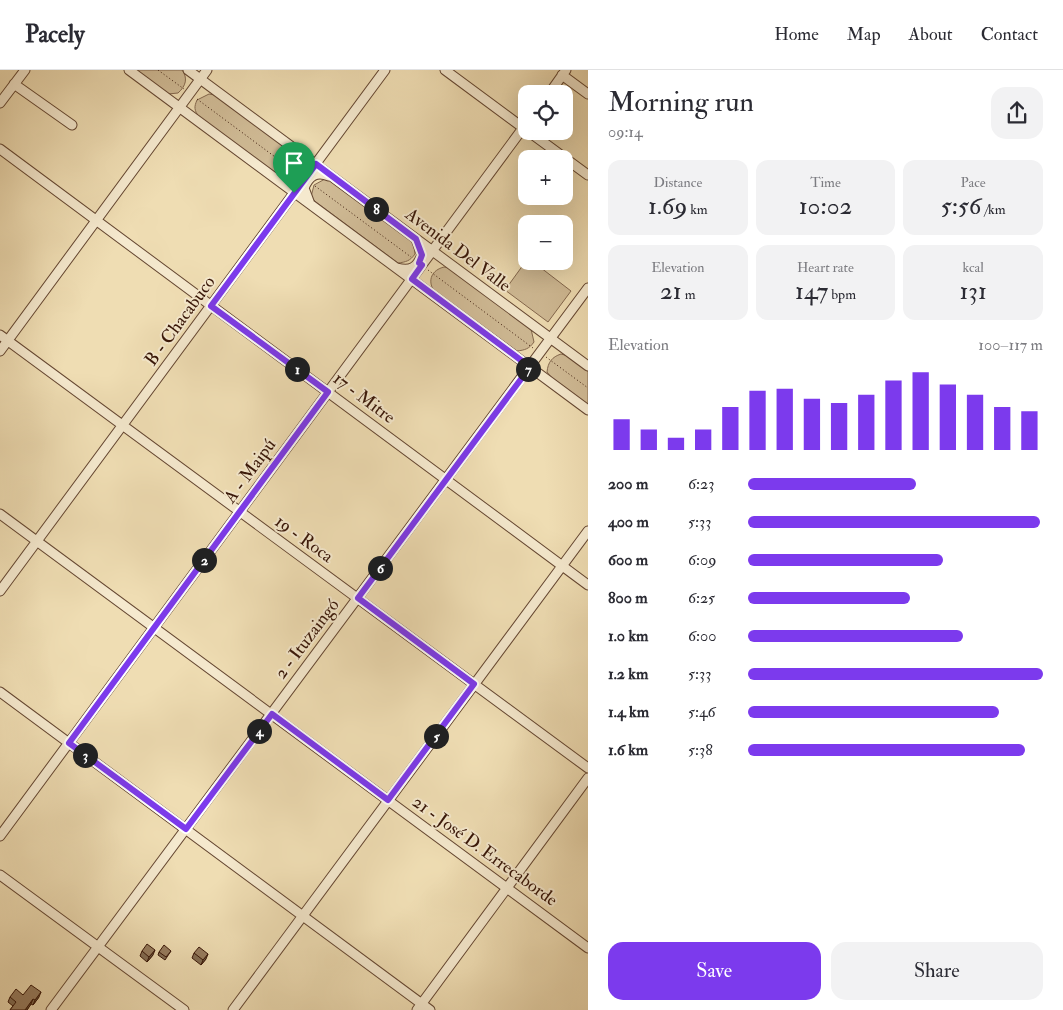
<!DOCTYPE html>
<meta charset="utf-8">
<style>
:root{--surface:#fff;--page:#f2f2f3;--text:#2b2b33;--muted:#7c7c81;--line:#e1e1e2;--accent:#7c3aed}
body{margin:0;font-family:"IM FELL Double Pica",serif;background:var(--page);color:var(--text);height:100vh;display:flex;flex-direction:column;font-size:19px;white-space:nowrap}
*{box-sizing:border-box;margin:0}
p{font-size:16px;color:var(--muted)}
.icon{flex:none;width:28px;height:28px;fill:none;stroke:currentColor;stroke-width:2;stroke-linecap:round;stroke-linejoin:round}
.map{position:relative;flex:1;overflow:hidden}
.drawer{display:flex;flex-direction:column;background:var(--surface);width:475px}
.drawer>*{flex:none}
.buttons{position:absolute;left:518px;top:15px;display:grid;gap:10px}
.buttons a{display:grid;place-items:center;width:55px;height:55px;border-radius:10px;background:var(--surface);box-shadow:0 5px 20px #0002;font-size:25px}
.pin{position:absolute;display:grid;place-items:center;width:42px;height:42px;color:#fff;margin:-51px -21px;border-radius:50% 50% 50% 0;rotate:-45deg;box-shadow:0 0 5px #0007}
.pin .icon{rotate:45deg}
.km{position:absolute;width:25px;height:25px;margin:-12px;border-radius:50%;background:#222;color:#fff;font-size:14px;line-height:25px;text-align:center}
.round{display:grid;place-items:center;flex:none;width:52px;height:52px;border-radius:15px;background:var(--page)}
.headline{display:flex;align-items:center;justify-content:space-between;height:85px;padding:0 20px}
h1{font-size:28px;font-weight:600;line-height:38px}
.stats{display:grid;grid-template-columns:repeat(3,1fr);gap:8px;height:85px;padding:5px 20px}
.stats div{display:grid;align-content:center;border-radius:12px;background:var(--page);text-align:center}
.stats b{font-size:25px;font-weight:600}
.stats small{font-size:14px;font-weight:400}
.stats p{font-size:14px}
.chart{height:140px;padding:10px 20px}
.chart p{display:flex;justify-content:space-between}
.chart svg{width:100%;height:90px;margin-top:5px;stroke:var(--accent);stroke-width:6}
.cta{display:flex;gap:10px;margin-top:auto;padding:10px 20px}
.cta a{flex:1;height:58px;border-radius:15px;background:var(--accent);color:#fff;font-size:20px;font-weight:600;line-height:58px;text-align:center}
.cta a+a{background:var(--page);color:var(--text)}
ul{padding:0 20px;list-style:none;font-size:16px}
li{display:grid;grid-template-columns:80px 60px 1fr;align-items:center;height:38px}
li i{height:12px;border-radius:6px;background:var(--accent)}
header{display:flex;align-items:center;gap:30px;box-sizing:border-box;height:70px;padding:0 25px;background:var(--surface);border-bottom:1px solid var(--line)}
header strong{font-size:24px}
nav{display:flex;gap:28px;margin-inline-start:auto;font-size:18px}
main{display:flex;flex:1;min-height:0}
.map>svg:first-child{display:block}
.green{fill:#d0bb96;stroke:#84684e}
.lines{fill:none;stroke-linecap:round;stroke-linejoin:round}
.minor-casing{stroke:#654732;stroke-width:11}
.path{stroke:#371507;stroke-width:1;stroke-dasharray:1 2.5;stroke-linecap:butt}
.minor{stroke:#f5e9ce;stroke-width:9}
.wall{fill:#826c53;stroke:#371507}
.shaded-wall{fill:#6a5843;stroke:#371507}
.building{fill:#977d60;stroke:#371507}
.route-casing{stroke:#fff;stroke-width:10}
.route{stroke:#7c3aed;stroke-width:6}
.labels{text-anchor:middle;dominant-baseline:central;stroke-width:4;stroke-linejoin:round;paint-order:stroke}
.street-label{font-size:18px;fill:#371507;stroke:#f5e9ce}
</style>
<header>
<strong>Pacely</strong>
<nav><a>Home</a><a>Map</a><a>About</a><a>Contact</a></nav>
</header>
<main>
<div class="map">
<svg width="588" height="940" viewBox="0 0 588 940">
<rect width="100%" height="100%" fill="#efddb3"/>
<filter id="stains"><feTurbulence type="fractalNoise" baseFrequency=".004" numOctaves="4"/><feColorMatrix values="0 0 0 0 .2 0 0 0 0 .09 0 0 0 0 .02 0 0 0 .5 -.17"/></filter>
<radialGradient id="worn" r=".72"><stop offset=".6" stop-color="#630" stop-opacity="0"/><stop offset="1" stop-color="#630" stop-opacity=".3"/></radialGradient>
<path class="green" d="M136 0H182C188 8 186 16 178 23L168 24Z
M209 24 215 25 296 85 298 99C293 106 290 107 281 108L199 47C194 40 194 37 197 30Z
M325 109 332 110 413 171 415 184C410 191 406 192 398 193L316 132 311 127 314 115Z
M526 191H532L571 221 548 252 505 220Z
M444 197 450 198 531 259 534 272C529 279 525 280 517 281L434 221C427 210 432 200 444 197Z
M561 284 568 286 588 301V335L552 308 547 302C548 292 552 287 561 284Z"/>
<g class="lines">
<defs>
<path id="minor" d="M129 0 588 340
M188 0 588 296
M445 0 526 60
M562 5 588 24
M14 14 72 55
M549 24 566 0
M0 33 25 0
M528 61 588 105
M0 79 588 515
M310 134 304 118C309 106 316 101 329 106
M397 198C411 202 417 197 422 185L416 169
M0 265 588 698
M0 281 207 0
M0 444 588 878
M0 521 385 0
M0 622 430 940
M0 766 526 54
M0 805 184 940
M51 940 588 218
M233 940 588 461
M417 940 588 708"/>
</defs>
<use href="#minor" class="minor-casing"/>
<path class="path" d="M158 0 184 19
M197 29 298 104
M315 116 411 187
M428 200 533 278
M546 287 588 318"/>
<use href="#minor" class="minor"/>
</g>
<path class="wall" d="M142 881 153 885 147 892 140 886Z
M171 881 165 890 158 885 159 882Z
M194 883 206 889 201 895 192 888Z
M23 925 39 927 33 935 31 934 27 940H10L13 936 8 932 10 927Z"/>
<path class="shaded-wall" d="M155 880 153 885 147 892 149 887Z
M208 884 206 889 201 895 203 890Z
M41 922 39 927 33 935 35 930Z
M33 929 31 934 27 940H25Z"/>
<path class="building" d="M147 874 155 880 149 887 142 881Z
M164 875 171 881 166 887 159 882Z
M199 877 208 884 203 890 194 883Z
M31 915 41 922 35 930 33 929 25 940H10L16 932 10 927 16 919 23 925Z"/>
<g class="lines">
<defs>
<path id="route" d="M316 94 416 169 422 185 419 193 422 195 412 209 530 297 358 528 474 614 388 730 272 644 186 759 69 673 328 322 211 236Z"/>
</defs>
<use href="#route" class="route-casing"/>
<use href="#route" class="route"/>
</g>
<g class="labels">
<g class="street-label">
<text transform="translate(458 180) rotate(37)">Avenida Del Valle</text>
<text transform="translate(180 251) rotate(-54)">B - Chacabuco</text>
<text transform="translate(364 328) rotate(37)">17 - Mitre</text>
<text transform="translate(250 401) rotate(-54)">A - Maipú</text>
<text transform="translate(304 469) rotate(36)">19 - Roca</text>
<text transform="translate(307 569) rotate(-53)">2 - Ituzaingó</text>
<text transform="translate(485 781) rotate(36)">21 - José D. Errecaborde</text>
</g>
</g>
<rect width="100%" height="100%" filter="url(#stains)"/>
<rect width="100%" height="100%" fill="url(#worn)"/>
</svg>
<div class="buttons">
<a><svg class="icon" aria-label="locate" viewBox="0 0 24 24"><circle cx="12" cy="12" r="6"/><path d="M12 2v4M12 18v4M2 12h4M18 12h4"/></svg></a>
<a>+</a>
<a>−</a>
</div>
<div class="pin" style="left:294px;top:123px;background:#1e9e55"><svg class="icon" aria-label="arrive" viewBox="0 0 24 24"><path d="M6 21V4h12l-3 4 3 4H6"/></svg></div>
<b class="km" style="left:297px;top:299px">1</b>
<b class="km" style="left:204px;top:490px">2</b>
<b class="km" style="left:85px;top:685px">3</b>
<b class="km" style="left:259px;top:661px">4</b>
<b class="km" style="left:436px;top:666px">5</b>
<b class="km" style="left:380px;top:498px">6</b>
<b class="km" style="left:528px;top:299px">7</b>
<b class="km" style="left:376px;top:139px">8</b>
</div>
<section class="drawer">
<div class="headline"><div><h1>Morning run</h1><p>09:14</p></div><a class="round"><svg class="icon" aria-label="share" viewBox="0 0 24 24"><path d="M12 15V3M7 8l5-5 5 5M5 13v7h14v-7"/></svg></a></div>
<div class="stats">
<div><p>Distance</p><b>1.69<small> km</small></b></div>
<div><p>Time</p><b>10:02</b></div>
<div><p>Pace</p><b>5:56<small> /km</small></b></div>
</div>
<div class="stats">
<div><p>Elevation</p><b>21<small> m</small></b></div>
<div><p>Heart rate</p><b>147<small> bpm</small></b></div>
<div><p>kcal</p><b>131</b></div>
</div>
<div class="chart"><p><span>Elevation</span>100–117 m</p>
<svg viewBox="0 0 160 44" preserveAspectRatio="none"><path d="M5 44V29M15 44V34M25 44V38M35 44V34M45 44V23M55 44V15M65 44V14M75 44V19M85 44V21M95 44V17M105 44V10M115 44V6M125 44V12M135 44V17M145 44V23M155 44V25"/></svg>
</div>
<ul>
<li><b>200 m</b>6:23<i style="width:57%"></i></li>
<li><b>400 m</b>5:33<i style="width:99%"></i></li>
<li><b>600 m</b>6:09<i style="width:66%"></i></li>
<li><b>800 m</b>6:25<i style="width:55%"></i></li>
<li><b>1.0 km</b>6:00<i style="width:73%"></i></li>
<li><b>1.2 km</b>5:33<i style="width:100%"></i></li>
<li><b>1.4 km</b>5:46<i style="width:85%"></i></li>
<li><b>1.6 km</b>5:38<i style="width:94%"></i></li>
</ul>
<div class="cta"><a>Save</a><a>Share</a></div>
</section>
</main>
